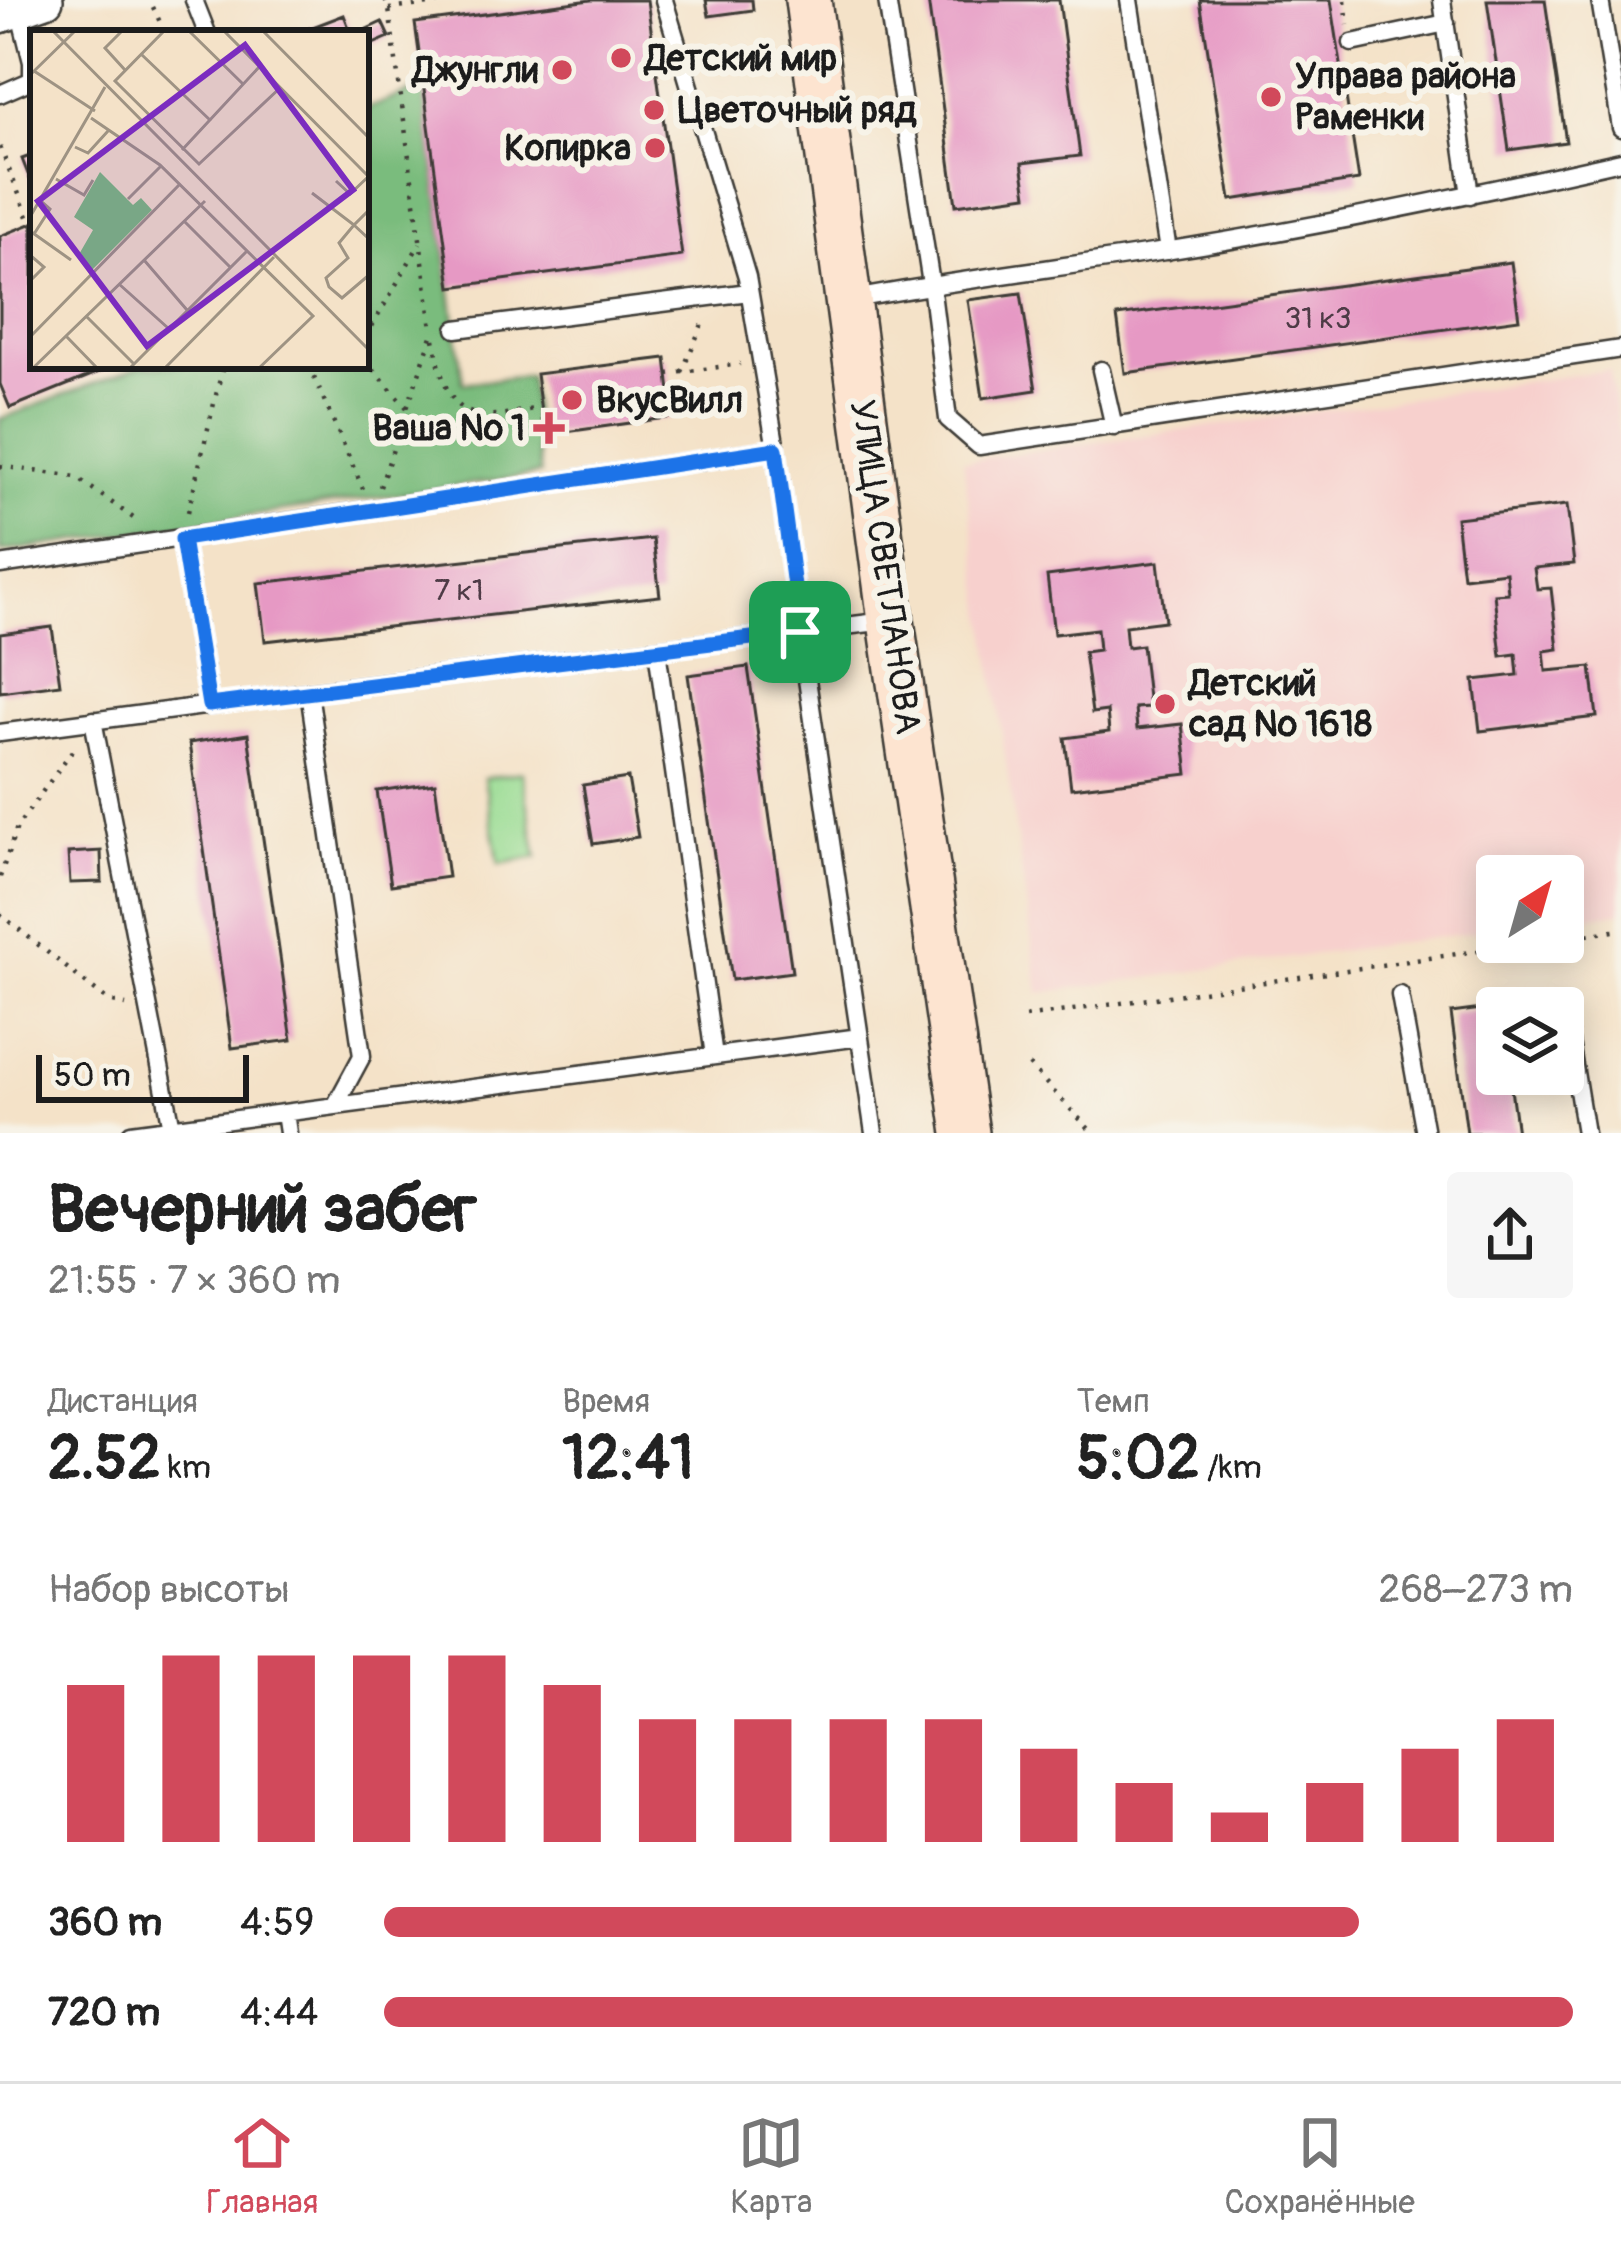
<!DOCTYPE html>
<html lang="ru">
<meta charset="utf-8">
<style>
:root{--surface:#fff;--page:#f6f6f6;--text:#222;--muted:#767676;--line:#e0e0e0;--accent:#d1495b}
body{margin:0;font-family:Pangolin,sans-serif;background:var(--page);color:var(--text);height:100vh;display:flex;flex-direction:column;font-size:45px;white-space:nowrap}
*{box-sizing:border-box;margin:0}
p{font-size:39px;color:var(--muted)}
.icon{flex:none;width:66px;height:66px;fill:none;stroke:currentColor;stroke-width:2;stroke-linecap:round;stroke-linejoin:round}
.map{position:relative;height:1133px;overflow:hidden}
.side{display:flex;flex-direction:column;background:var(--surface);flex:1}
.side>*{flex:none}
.needle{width:78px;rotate:37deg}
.controls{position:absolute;left:1476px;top:855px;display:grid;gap:24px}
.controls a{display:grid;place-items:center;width:108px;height:108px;border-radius:12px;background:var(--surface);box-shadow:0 6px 30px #0003;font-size:60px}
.scale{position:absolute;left:36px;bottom:30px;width:213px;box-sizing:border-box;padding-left:12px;border:6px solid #1c1c1c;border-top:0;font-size:33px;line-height:42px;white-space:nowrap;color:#1c1c1c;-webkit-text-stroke:9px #f7f3e8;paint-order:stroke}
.pin{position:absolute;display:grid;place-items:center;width:102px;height:102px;color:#fff;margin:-51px;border-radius:24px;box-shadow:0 6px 18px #0006}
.round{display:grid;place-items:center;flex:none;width:126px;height:126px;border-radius:12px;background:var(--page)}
.summary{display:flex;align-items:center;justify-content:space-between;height:204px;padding:0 48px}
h1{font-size:66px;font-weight:700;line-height:90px}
.figures{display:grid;grid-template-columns:repeat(3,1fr);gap:18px;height:204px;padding:12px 48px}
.figures div{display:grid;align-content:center}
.figures b{font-size:60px;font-weight:700}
.figures small{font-size:33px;font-weight:400}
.figures p{font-size:33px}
.chart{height:336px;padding:24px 48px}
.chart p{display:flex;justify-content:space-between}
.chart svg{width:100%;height:216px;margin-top:12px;stroke:var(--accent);stroke-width:6}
ul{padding:0 48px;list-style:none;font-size:39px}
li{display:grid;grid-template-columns:192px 144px 1fr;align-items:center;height:90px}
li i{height:30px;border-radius:15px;background:var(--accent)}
.tab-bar{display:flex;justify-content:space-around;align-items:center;height:168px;border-top:3px solid var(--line);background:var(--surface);font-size:33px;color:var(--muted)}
.tab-bar a{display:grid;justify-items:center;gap:6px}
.tab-bar .on{color:var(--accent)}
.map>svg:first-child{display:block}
.built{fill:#f7d0cd}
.green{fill:#99dc93;stroke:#5a7c58;stroke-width:3}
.forest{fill:#7abc7d;stroke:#4b6c4c;stroke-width:3}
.building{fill:#e699c4}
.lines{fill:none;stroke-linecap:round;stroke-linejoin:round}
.lane-casing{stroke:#3c3a36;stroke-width:21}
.street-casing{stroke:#3c3a36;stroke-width:38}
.secondary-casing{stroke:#3c3a36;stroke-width:50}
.path{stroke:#3c3a36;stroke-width:4.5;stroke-dasharray:3 9;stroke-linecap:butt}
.lane{stroke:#fff;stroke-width:16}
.street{stroke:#fff;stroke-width:33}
.secondary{stroke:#fde4d0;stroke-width:45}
.route-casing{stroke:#fff;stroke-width:24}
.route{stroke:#1a73e8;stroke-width:15}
.poi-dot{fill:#d1495b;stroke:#f7f3e8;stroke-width:4.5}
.labels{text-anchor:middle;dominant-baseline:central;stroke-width:12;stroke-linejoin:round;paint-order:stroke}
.number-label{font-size:30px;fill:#4e3b46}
.poi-label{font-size:36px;font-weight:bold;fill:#1c1c1c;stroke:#f7f3e8;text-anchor:start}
.street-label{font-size:36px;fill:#1c1c1c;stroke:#f7f3e8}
.inset-road{fill:none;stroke:#9e9383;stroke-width:3}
.view{fill:#7b2cbf;fill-opacity:0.15;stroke:#7b2cbf;stroke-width:6}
.inset-edge{fill:none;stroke:#1c1c1c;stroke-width:6}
</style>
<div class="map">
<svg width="1621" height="1133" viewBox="0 0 1621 1133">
<rect width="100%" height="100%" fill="#f7f3e8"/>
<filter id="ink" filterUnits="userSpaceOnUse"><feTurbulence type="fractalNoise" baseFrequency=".00833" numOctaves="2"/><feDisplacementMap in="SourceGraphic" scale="24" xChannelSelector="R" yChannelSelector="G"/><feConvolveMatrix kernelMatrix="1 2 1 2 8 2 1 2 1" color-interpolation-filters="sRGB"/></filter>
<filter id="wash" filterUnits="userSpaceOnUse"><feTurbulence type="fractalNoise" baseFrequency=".004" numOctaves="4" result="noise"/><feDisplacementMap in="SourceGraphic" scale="48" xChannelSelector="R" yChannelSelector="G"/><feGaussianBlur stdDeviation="2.7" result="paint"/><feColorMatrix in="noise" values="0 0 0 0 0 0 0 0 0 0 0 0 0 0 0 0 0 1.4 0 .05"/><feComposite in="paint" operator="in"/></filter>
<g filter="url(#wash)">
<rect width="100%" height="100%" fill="#f4e2c8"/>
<path class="built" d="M1610 370 1621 449V912L1563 920V876H1497V929L1039 993 963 461Z"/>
<path class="green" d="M522 772 537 857 499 864 484 778Z"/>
<path class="forest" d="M424 86 463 383 529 376 540 474 0 552V419L140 366H366V109Z"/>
<g id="blocks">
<path class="building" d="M591 0H647L682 256 451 287 415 23Z
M706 0H752L753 10 709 16Z
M928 0H1059L1080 156 1022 163 1027 195 956 205Z
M1200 0H1331L1359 180 1231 200Z
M1487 0H1545L1566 142 1509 150Z
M344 15 351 33H297Z
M382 22 389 37 373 44 367 29Z
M33 155V187L22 159Z
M33 223V366H114L10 408 0 384V236Z
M1511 262 1519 319 1125 373 1117 316Z
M1021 293 1036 390 983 398 968 300Z
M666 358 673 417 544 435 536 374Z
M1567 505 1574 564 1534 568 1537 589 1551 588 1558 649 1544 651 1546 671 1591 667 1597 717 1480 731 1474 680 1518 675 1516 654 1501 656 1494 594 1508 593 1506 572 1463 577 1456 518Z
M653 539 660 596 265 641 258 583Z
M1158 562 1165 621 1125 626 1127 647 1142 645 1149 707 1135 708 1137 729 1182 724 1188 774 1071 788 1065 738 1109 732 1107 711 1092 713 1084 652 1099 650 1097 629 1054 634 1047 576Z
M52 627 60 684 0 692V634Z
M748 667 792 972 732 980 688 675Z
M248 734 292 1040 232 1048 189 743Z
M628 778 638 837 593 844 583 785Z
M435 783 448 877 391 885 377 791Z
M101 851 102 882 70 883 68 853Z
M1497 1007V1074H1527L1529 1087 1511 1089 1517 1133H1467L1451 1013Z"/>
</g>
</g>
<g filter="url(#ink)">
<use href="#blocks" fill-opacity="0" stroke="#3c3a36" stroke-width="3"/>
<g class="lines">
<defs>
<path id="lane" d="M194 0 207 33
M664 0 747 277 776 449 800 632 874 1133
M887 0 931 284 948 419 979 446 1621 349
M1129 0 1168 251
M1442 0 1470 195
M1600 0 1621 128
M1352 43 1446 23
M0 94 32 80V62L19 10
M849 300C954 280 1059 268 1165 251 1318 227 1470 195 1621 161
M456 329 749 292
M1101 370 1114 427
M182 539 209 705
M0 565 776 449
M657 650 714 1056
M309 692 362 1056 335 1106
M93 720 172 1128
M0 733 309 692 886 621
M1400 995 1425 1133
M1567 1023 1585 1133
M285 1113 288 1133
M131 1133 860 1037"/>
<path id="street" d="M0 16 46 0"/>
<path id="secondary" d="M808 0 891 621 966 1133"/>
</defs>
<use href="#lane" class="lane-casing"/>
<use href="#street" class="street-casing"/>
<use href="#secondary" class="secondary-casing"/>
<path class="path" d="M385 0 389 9 432 328
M1345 0 1348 24
M153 7 165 33
M389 9 462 0
M0 147 31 224
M366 337 420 243
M434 339C440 367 444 412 482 415 501 417 522 410 541 408
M366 360 407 408
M309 366 363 489
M682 372 703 322
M668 374 740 364
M0 466 76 477 136 520
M380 487 433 333
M188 512 223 366
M0 877 17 827 74 748
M0 914 108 1001 126 1005
M1563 938 1621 930
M1025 1017 1539 942
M1029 1065 1093 1133"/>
<use href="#lane" class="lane"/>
<use href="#street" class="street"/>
<use href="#secondary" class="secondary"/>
</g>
</g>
<g class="lines" filter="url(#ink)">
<defs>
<path id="route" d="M776 449 800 632 209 705 182 539Z"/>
</defs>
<use href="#route" class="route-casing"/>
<use href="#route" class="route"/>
</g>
<g class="poi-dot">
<circle cx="621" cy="58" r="12"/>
<circle cx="562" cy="70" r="12"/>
<circle cx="1271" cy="97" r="12"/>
<circle cx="654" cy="110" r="12"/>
<circle cx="655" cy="148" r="12"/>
<circle cx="572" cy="400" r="12"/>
<path d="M543 410h12v12h12v12h-12v12h-12v-12h-12v-12h12z"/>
<circle cx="1165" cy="704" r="12"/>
</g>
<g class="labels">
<g class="number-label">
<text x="1318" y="318">31 к3</text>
<text x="459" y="590">7 к1</text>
</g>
<g class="poi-label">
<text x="645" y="58">Детский мир</text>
<text x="538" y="70" text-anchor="end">Джунгли</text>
<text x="1295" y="76">Управа района<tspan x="1295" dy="41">Раменки</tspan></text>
<text x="678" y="110">Цветочный ряд</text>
<text x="631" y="148" text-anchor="end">Копирка</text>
<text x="596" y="400">ВкусВилл</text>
<text x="525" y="428" text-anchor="end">Ваша № 1</text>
<text x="1189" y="683">Детский<tspan x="1189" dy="41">сад № 1618</tspan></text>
</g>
<g class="street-label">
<text transform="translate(885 567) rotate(82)">УЛИЦА СВЕТЛАНОВА</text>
</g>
</g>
<g transform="translate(30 30)">
<rect width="339" height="339" fill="#f4e2c8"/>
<path d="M70 142 103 175 111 168 122 180 59 243 48 226 63 200 44 187Z" fill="#7abc7d"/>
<path class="inset-road" d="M22 0 339 320M93 0 75 18 95 40M135 0 85 51 169 134 251 57M158 0 214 55M193 0 339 147M232 0 339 108M111 24 181 91M4 41 65 81M0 45 46 0M61 88 130 135 283 286 228 339M45 117 58 123 78 101M152 120 231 35M26 149 54 165 63 150M306 151 320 164 339 146M282 163 324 195 309 213 318 228 296 248 299 257 312 268 339 245M98 169 131 136M339 180 324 195 339 209M0 187 75 57M154 191 200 237M0 201 41 230M4 204 20 179 11 171M0 225 14 237 0 251M114 230 157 280M89 254 138 298M56 286 103 333M36 306 68 339M0 307 150 154M2 339 175 171M99 339 217 221M134 339 244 227"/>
<path class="view" d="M215 15 323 160 117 316 8 171Z"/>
<rect width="339" height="339" class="inset-edge"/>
</g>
</svg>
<div class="controls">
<a><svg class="needle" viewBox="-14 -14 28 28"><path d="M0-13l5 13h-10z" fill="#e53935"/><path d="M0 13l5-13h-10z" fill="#767676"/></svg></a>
<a><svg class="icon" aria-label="layers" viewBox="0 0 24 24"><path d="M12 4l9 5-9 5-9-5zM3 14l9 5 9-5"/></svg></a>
</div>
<div class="scale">50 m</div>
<div class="pin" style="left:800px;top:632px;background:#1e9e55"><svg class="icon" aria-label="arrive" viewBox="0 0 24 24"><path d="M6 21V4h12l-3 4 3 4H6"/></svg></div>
</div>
<section class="side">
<div class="summary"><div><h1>Вечерний забег</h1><p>21:55 · 7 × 360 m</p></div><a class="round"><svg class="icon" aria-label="share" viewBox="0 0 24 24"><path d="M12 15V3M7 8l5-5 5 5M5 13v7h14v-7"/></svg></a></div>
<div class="figures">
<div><p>Дистанция</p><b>2.52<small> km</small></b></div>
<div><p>Время</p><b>12:41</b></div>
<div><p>Темп</p><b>5:02<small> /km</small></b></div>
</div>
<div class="chart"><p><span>Набор высоты</span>268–273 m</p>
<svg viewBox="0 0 160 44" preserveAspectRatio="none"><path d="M5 44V12M15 44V6M25 44V6M35 44V6M45 44V6M55 44V12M65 44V19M75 44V19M85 44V19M95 44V19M105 44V25M115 44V32M125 44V38M135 44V32M145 44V25M155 44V19"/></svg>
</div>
<ul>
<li><b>360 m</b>4:59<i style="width:82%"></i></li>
<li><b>720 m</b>4:44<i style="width:100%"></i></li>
</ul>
</section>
<nav class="tab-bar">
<a class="on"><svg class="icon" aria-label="home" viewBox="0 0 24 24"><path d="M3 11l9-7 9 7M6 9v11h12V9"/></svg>Главная</a>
<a><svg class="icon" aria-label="map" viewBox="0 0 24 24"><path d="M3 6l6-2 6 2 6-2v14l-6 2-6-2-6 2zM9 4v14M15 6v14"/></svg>Карта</a>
<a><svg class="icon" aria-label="saved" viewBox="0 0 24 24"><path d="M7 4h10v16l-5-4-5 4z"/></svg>Сохранённые</a>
</nav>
